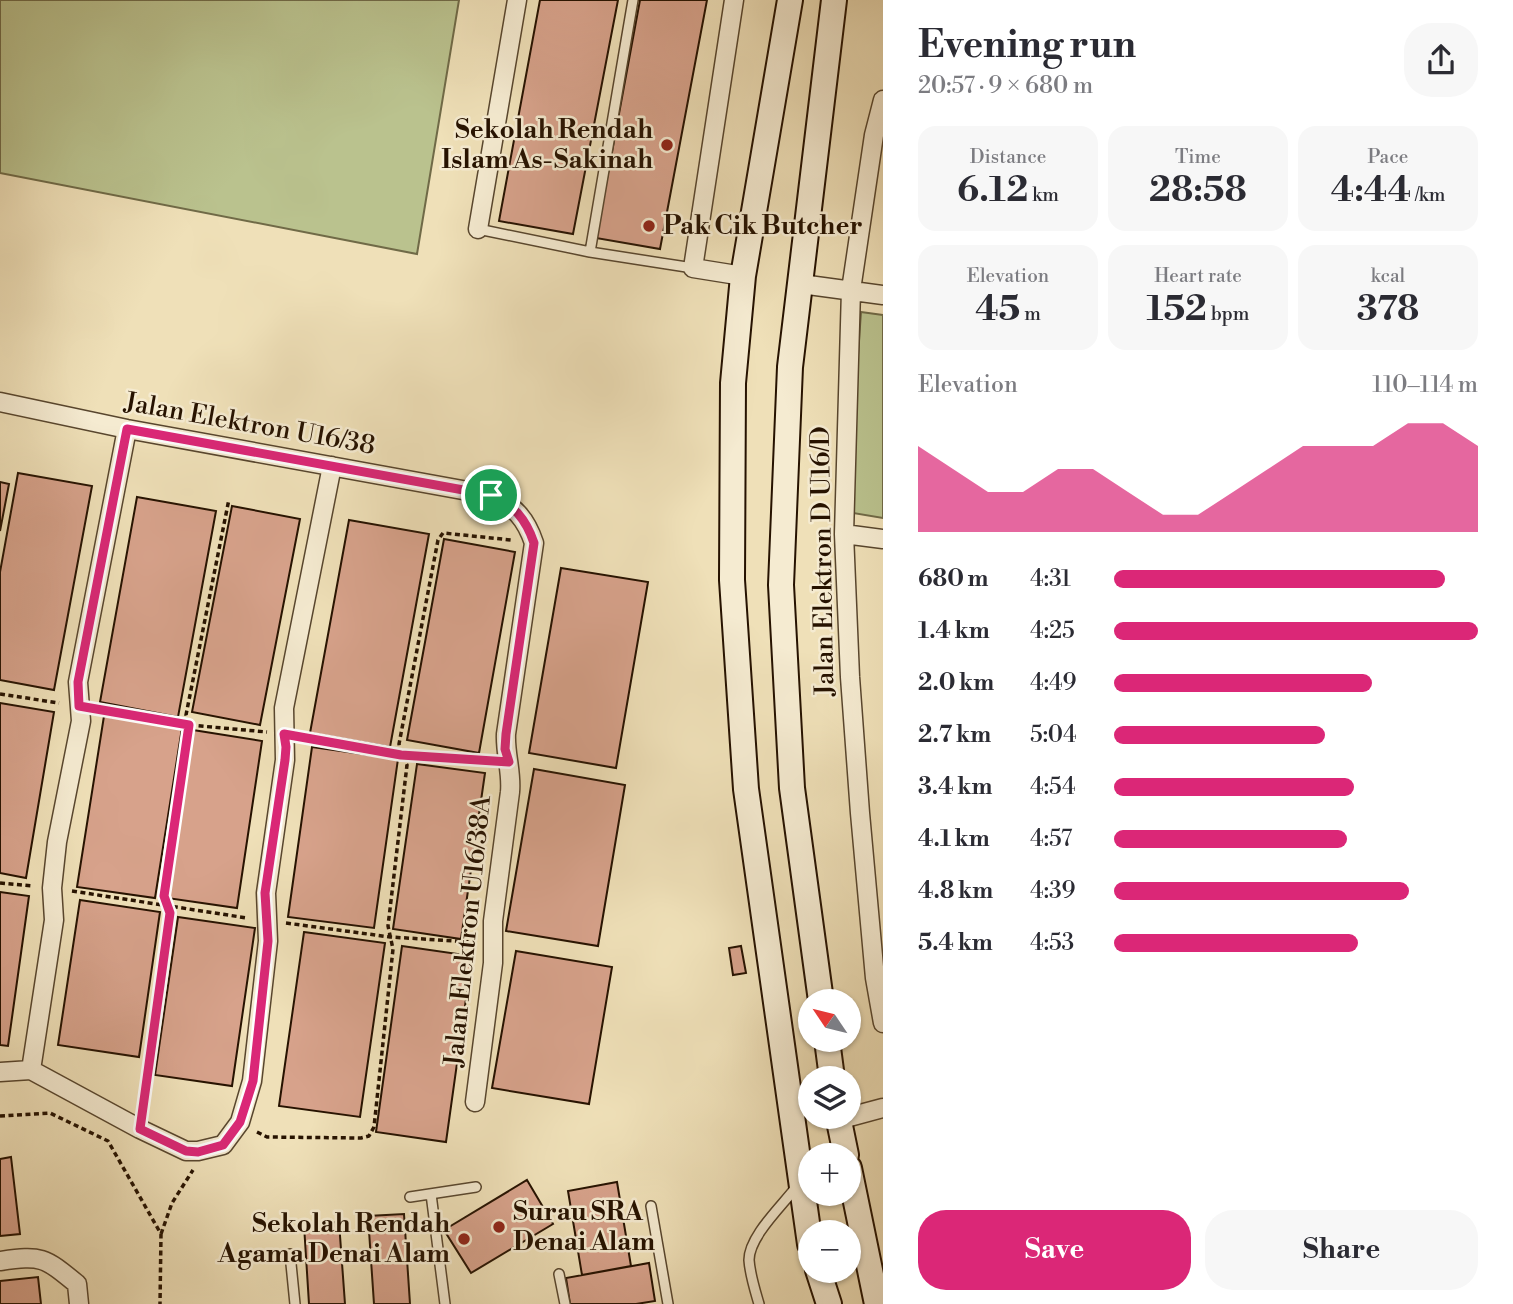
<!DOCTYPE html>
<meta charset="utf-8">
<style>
:root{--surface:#fff;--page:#f7f7f7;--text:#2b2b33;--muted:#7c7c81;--accent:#db2777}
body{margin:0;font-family:"Libre Bodoni",serif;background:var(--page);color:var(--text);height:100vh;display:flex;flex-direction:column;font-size:26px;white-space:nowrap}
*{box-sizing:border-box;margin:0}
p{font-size:23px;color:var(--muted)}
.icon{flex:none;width:38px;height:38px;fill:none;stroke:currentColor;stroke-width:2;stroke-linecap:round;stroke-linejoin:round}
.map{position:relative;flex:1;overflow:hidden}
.panel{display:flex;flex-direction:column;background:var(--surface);width:630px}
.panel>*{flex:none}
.needle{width:46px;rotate:305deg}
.tools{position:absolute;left:798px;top:989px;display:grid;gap:14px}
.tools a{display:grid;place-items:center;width:63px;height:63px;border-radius:50%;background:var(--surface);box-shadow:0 2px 5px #0004;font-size:35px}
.pin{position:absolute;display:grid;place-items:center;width:60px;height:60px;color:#fff;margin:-30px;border:4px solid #fff;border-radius:50%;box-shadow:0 2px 7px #0007}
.round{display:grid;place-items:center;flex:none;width:74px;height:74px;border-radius:28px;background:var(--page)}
.headline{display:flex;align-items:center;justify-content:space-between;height:119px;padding:0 35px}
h1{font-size:38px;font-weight:700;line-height:52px}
.stats{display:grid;grid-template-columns:repeat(3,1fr);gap:10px;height:119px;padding:7px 35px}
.stats div{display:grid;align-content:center;border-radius:18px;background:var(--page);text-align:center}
.stats b{font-size:35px;font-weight:700}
.stats small{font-size:19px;font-weight:400}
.stats p{font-size:19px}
.chart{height:196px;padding:14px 35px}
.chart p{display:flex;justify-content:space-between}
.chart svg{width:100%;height:126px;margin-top:7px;fill:var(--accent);opacity:.7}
.action{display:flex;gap:14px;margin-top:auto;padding:14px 35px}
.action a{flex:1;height:80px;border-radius:28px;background:var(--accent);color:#fff;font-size:28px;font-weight:700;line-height:80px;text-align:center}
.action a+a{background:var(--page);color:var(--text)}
ul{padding:0 35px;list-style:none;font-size:23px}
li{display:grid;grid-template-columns:112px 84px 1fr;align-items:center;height:52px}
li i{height:18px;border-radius:9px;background:var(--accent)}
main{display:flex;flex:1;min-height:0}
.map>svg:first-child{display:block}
.green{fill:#bac28e;stroke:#706a47;stroke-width:2}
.building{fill:#d7a28b;stroke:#261200;stroke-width:2}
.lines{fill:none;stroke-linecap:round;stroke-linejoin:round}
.lane-casing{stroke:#58462e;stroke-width:12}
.street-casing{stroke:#58462e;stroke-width:21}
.secondary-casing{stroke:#261200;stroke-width:28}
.path{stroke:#261200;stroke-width:3.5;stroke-dasharray:5 3.5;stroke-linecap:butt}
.lane{stroke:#f5ebd1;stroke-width:9}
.street{stroke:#f5ebd1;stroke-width:18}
.secondary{stroke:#f5ebd1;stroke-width:24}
.route-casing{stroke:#fff;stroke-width:14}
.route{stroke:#db2777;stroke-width:9}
.poi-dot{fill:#8f2418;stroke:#f5ebd1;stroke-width:2.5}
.labels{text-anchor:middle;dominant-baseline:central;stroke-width:5;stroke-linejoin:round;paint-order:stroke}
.poi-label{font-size:26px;font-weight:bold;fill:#261200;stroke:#f5ebd1;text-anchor:end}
.street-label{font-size:26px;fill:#261200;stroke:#f5ebd1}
</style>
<main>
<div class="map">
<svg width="883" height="1304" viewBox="0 0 883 1304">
<rect width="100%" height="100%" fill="#efe0b8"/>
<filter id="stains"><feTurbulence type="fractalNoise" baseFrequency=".00286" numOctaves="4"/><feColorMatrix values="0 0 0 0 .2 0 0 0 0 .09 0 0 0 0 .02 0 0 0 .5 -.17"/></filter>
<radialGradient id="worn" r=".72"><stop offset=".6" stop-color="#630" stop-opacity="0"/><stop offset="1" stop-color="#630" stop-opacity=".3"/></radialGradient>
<path class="green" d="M0 0H459L417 254 0 173Z
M861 312 883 315V518L847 512Z"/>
<path class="building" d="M540 0H618L573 234 499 221Z
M640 0H707L660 249 596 238Z
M18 473 92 486 54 690 0 680V572Z
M0 482 9 484 0 531Z
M137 497 216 511 178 717 100 702Z
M232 506 300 519 260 725 192 712Z
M349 520 429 534 390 747 310 733Z
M444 539 515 552 479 753 407 740Z
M561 568 648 582 616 768 529 753Z
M0 703 54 712 26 878 0 873Z
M104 716 182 728 155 898 77 887Z
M193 730 262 741 237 908 167 898Z
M312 747 398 759 374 928 288 917Z
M417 764 485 773 461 939 393 929Z
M534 769 625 785 598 946 506 931Z
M0 892 29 896 8 1046 0 1045Z
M80 900 160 912 139 1057 58 1045Z
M178 917 255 928 232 1086 155 1075Z
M304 932 385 943 360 1117 279 1106Z
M402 946 472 956 446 1142 376 1132Z
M741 946 746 973 733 975 729 948Z
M516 951 612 967 589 1104 492 1088Z
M11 1157 20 1234 0 1236V1159Z
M527 1180 553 1224 471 1273 444 1230Z
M617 1182 631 1266 582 1275 568 1191Z
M404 1214 410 1304H374L368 1216Z
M339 1222 345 1304H309L304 1225Z
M649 1263 655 1301 636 1304H570L566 1278Z
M38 1277 41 1304H0V1281Z"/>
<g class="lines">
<defs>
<path id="lane" d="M478 229 590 252 693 268
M590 252 633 0
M431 1194 445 1304
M410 1197 476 1187
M651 1206 668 1304
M290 1254 295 1304
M559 1274 565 1304
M759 1304C755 1290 750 1275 749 1260 749 1236 783 1205 797 1186"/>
<path id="street" d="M734 0 693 268 743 276
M883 100 874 135 851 290 844 534 850 677 860 813 875 978 883 1023
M478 229 517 0
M801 284 883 295
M0 402 127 429 490 495C514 505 526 519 534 543L506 734C505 754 512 772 510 792L493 921V963L475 1102
M844 534 883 539
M31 1070 54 920 52 888 57 842 81 721 78 682 127 429
M0 1072 31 1070 140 1129 186 1151H198L223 1145 240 1122 252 1081 268 941 266 893 285 760 284 708 332 466
M838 1120 883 1108
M0 1261C42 1255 44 1257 77 1284L79 1304"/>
<path id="secondary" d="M790 0 743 276 733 383 732 580 746 789 810 1244
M821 1001 792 788 781 585 790 367 834 0
M827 1040 832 1078
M838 1116 846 1155
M849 1168 877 1304
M818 1270 829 1304"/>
</defs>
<use href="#lane" class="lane-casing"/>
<use href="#street" class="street-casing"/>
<use href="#secondary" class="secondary-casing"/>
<path class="path" d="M0 694 59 703
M98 709 189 725 267 732
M303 737 401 755 489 761
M0 883 33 886
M72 891 247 918
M286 923 390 937 473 942
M143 1110 170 913 164 896 189 725 186 715 229 499
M0 1116 50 1113 108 1141 161 1234 160 1304
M257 1132 267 1137 361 1138 369 1136 374 1127 393 949 388 926 407 765 401 755 399 744 438 540 443 533 511 540
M161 1234 172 1203 193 1170"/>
<use href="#lane" class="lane"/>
<use href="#street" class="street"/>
<use href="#secondary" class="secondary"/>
</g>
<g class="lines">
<defs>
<path id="route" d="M127 429 491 495C514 505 526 519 534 543L506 734 505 749 509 762 401 755 284 734 286 747 285 760 265 893 268 941 253 1081 240 1122 223 1145 198 1152 186 1151 140 1129 170 913 164 896 189 725 79 706 78 682Z"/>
</defs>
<use href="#route" class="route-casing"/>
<use href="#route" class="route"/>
</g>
<g class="poi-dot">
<circle cx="667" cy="145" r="7"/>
<circle cx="649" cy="226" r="7"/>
<circle cx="499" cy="1227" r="7"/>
<circle cx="464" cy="1239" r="7"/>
</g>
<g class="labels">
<g class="poi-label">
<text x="653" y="130">Sekolah Rendah<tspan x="653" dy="30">Islam As-Sakinah</tspan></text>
<text x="663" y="226" text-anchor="start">Pak Cik Butcher</text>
<text x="513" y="1212" text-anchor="start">Surau SRA<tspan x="513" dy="30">Denai Alam</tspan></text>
<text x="450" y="1224">Sekolah Rendah<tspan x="450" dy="30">Agama Denai Alam</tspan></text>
</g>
<g class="street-label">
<text transform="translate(250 424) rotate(10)">Jalan Elektron U16/38</text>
<text transform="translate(823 561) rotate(-91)">Jalan Elektron D U16/D</text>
<text transform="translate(468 931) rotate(-84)">Jalan Elektron U16/38A</text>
</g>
</g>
<rect width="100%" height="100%" filter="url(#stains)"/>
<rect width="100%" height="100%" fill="url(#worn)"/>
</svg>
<div class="tools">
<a><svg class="needle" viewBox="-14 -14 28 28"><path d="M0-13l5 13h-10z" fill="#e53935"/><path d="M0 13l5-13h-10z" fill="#7c7c81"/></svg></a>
<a><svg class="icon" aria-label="layers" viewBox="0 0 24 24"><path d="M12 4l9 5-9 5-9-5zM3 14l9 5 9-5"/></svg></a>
<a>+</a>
<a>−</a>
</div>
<div class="pin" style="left:491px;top:495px;background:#1e9e55"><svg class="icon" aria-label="arrive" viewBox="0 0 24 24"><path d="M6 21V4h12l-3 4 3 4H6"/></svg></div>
</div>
<section class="panel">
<div class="headline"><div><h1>Evening run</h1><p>20:57 · 9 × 680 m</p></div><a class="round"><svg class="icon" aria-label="share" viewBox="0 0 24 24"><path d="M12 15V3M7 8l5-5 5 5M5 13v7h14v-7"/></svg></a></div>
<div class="stats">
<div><p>Distance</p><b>6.12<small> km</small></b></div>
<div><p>Time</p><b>28:58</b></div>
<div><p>Pace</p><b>4:44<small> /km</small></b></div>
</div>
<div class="stats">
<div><p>Elevation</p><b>45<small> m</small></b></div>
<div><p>Heart rate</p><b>152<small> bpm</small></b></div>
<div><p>kcal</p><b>378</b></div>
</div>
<div class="chart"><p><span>Elevation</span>110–114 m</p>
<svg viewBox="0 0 160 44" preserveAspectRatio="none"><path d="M0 44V14L10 22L20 30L30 30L40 22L50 22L60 30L70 38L80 38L90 30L100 22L110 14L120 14L130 14L140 6L150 6L160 14V44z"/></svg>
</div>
<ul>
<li><b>680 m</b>4:31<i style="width:91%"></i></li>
<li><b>1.4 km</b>4:25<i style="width:100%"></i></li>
<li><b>2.0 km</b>4:49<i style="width:71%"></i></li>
<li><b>2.7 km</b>5:04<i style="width:58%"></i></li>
<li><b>3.4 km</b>4:54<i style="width:66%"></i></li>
<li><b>4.1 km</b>4:57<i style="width:64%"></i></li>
<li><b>4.8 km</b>4:39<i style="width:81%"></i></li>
<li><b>5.4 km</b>4:53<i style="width:67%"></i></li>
</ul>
<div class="action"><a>Save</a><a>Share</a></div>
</section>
</main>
